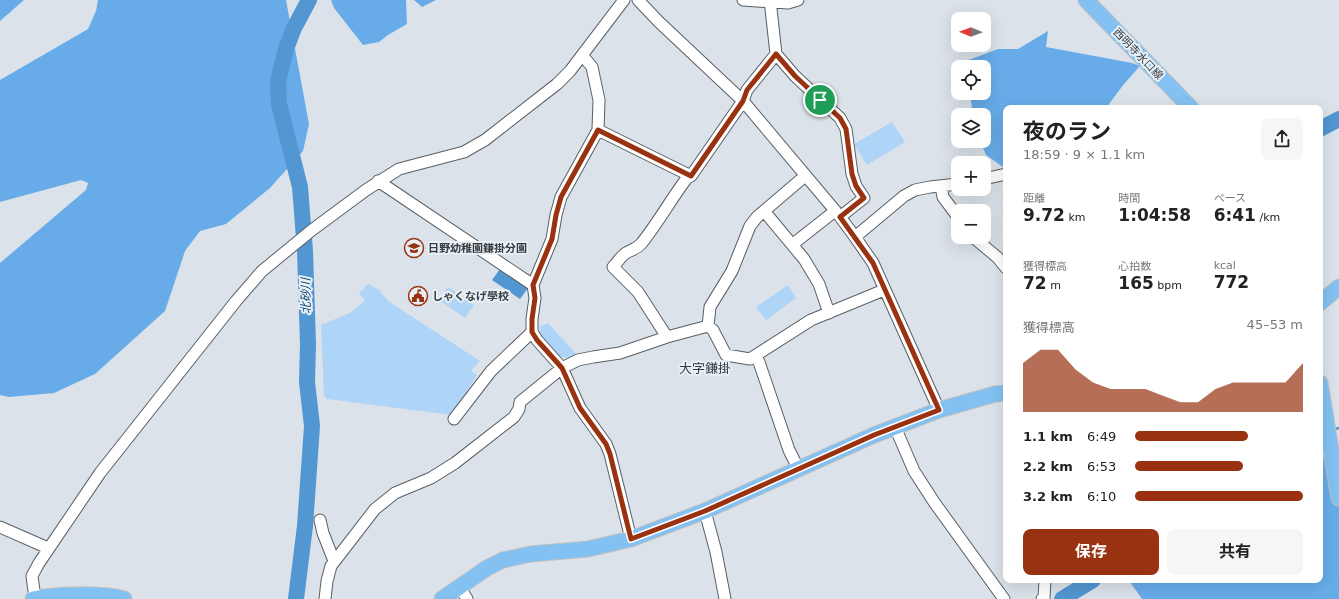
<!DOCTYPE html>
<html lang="ja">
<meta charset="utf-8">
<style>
:root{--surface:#fff;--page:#f6f6f6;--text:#222;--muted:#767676;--accent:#993210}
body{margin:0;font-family:"DejaVu Sans","Noto Sans JP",sans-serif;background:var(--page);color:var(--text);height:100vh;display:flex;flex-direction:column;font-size:15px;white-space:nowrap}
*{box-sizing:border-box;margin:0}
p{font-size:13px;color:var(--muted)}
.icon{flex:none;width:22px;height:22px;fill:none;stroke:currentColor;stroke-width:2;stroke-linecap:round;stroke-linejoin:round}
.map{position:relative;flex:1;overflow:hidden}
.sheet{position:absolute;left:1003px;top:105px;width:320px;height:478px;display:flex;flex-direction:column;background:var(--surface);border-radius:8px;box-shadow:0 4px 16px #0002}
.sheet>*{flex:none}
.needle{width:26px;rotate:271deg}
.buttons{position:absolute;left:951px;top:12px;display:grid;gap:8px}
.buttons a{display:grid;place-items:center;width:40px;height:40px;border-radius:8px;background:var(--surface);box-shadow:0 4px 16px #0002;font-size:20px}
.pin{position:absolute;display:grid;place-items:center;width:34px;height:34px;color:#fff;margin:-17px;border:2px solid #fff;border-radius:50%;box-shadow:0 1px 4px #0007}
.round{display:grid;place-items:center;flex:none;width:42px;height:42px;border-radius:8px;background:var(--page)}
.headline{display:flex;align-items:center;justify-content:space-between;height:68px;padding:0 20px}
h1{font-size:22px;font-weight:700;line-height:30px}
.metrics{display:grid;grid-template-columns:repeat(3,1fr);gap:6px;height:68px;padding:4px 20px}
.metrics div{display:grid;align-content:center}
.metrics b{font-size:17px;font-weight:700}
.metrics small{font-size:11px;font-weight:400}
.metrics p{font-size:11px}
.chart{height:112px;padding:8px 20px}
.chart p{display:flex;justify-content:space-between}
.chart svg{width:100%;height:72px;margin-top:4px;fill:var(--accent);opacity:.7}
.button{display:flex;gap:8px;margin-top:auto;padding:8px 20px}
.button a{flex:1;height:46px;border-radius:8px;background:var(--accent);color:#fff;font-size:16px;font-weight:700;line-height:46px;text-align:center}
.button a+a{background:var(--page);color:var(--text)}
ul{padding:0 20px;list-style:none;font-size:13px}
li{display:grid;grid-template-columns:64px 48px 1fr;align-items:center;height:30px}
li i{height:10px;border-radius:5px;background:var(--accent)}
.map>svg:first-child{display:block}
.green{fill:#aed4f8}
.forest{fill:#67ace9}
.water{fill:#5296d2}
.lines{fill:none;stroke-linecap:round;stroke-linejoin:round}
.stream{stroke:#5296d2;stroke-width:2.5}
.river{stroke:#5296d2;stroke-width:16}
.minor-casing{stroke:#595f65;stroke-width:13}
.major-casing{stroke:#c0c1c2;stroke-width:17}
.minor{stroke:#fff;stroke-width:11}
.major{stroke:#82c1f1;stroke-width:15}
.route-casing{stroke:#fff;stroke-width:8}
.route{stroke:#993210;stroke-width:5}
.labels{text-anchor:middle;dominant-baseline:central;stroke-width:4;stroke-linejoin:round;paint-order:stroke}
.street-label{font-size:11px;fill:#393c3f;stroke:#e8f0f7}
.poi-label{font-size:11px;font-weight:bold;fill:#393c3f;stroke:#e8f0f7;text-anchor:start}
.water-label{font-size:12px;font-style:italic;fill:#14466f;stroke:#e8f0f7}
.quarter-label{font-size:13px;fill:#393c3f;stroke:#e8f0f7}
</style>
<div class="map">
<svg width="1339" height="599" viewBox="0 0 1339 599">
<rect width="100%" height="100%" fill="#dbe2e9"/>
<path class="green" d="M892 122 905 142 867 165 854 144Z
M368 284 379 290 388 301 480 361 471 371 477 375 452 415 327 399 324 395 321 325 350 313 365 301 359 293Z
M788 285 796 298 766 320 756 307Z
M448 287 474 305 465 318 439 300Z
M548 323 579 357 578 358 558 357 541 339 540 327Z"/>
<path class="forest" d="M0 0H24L0 21Z
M98 0H286L309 124 303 151 270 188 226 224 200 231 185 251 165 311 95 374 54 393 9 397 0 395V263L86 190 88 183 81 180 0 202V80L88 29 96 11Z
M331 0H406L407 24 388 35 379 42 363 45 334 8Z
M414 0H436L422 7Z
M1048 31 1046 47 1132 63 1140 66 1124 84 1106 108H1006V166L1003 167 986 155 980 141H984V115H973L970 93H984V67H967L966 61 998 49H1018Z
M1339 450V599H1142L1130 582 1129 580H1320V459Z"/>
<path class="water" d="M500 269 528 288 520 299 492 280Z"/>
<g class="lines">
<path class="stream" d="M1332 430 1339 428"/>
<path class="river" d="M1320 129 1339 119
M296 599 305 526 312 426 307 382 308 344 305 251 300 187 279 104 278 81 286 49 294 28 309 0
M1062 599 1093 580"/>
<defs>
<path id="minor" d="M638 0 659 22 743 101 838 214 855 237 873 263 939 410
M743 0 788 3 798 0
M776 54 795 76 840 118 846 129 852 174 856 186 864 198 840 217
M583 56 592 67 599 100 598 130 561 197 556 215 552 239 533 285 535 298 532 319V332L537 340 562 368 580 408 606 444 610 454 631 539
M598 130 691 176
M984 179 1006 174
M378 181 533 285
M941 186 943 197 958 217
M764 211 804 259 819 284 829 313
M855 237 904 196 915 190 930 187 958 184
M973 237 997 257 1006 268
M793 244 835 211
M708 326 713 330 726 355 750 359 811 320 884 290
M708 326 710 307 732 271 750 226 757 217 805 176
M667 337 638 292 613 267C617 263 621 256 626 253 631 250 636 249 641 244 658 223 671 199 687 178L691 176 743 101 747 90 776 54 770 0
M755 357 759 362 789 450 798 468
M454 419 491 371 532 332
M895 427 914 471 934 502 1004 599
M705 511 716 552 725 599
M320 520 323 533 334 561
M0 527 48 548
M459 586 467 599
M35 598 32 576 39 563 100 473 236 301 262 271 312 230 366 190 399 169 464 152 485 140 557 84 570 71 624 0
M325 599 327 581 331 566 375 509 395 493 431 478 455 463 514 417 519 409 520 402 562 368 578 360 593 357 620 353 667 337 708 326
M1042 599 1044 598 1045 580"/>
<path id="major" d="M1086 0 1191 108
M1320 303 1339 287
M1320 383 1339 498
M33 599C53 594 104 593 124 599
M442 599 487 568 503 560 531 554 588 549 631 539 705 511 874 435 939 410 995 394 1006 393"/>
</defs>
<use href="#minor" class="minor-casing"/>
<use href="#major" class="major-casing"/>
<use href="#minor" class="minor"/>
<use href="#major" class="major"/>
</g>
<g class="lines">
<defs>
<path id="route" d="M776 54 795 76 840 118 846 129 852 174 856 186 864 198 840 217 873 263 939 410 874 435 705 511 631 539 610 454 606 444 580 408 562 368 537 340 532 332V319L535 298 533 285 552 239 556 215 561 197 598 130 691 176 743 101 747 90Z"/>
</defs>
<use href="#route" class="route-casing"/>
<use href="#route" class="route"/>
</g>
<defs>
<symbol id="school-ring" viewBox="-11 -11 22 22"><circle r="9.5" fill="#e8f0f7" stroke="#993210" stroke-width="1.5"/><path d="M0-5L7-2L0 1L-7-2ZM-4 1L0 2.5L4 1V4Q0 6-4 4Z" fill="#993210"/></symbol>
<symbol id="civic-ring" viewBox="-11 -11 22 22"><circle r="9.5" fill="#e8f0f7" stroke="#993210" stroke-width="1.5"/><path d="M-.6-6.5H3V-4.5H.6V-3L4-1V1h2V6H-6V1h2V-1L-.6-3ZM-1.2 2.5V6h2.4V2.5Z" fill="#993210"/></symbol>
</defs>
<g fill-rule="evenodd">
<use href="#school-ring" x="403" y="237" width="22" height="22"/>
<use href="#civic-ring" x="407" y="285" width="22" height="22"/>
</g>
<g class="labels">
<g class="street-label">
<text transform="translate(1138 54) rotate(46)">西明寺水口線</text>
</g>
<g class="poi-label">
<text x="428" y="248">日野幼稚園鎌掛分園</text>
<text x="432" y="296">しゃくなげ學校</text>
</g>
<g class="water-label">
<text transform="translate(306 296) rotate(-91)">北砂川</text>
</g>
<g class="quarter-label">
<text x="705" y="368">大字鎌掛</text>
</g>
</g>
</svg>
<div class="buttons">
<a><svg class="needle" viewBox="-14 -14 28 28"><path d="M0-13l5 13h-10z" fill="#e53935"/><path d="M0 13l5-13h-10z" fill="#767676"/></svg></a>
<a><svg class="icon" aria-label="locate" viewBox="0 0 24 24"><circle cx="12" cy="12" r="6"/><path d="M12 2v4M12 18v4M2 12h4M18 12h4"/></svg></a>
<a><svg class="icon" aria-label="layers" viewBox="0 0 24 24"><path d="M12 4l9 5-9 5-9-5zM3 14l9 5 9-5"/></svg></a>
<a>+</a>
<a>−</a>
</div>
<div class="pin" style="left:820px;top:100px;background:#1e9e55"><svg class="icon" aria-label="arrive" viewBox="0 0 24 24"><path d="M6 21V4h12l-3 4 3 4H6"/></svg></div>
<section class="sheet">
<div class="headline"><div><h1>夜のラン</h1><p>18:59 · 9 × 1.1 km</p></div><a class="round"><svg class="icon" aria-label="share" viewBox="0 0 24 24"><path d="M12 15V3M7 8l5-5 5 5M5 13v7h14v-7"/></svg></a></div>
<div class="metrics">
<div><p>距離</p><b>9.72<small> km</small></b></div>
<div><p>時間</p><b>1:04:58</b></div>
<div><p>ペース</p><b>6:41<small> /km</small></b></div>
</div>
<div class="metrics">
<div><p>獲得標高</p><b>72<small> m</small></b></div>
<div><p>心拍数</p><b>165<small> bpm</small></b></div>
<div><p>kcal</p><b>772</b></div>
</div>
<div class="chart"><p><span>獲得標高</span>45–53 m</p>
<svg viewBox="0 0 160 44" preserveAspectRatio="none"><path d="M0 44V14L10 6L20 6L30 18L40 26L50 30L60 30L70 30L80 34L90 38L100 38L110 30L120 26L130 26L140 26L150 26L160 14V44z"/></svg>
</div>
<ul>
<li><b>1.1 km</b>6:49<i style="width:67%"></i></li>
<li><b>2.2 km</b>6:53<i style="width:64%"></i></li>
<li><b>3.2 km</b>6:10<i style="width:100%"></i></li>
</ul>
<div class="button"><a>保存</a><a>共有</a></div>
</section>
</div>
